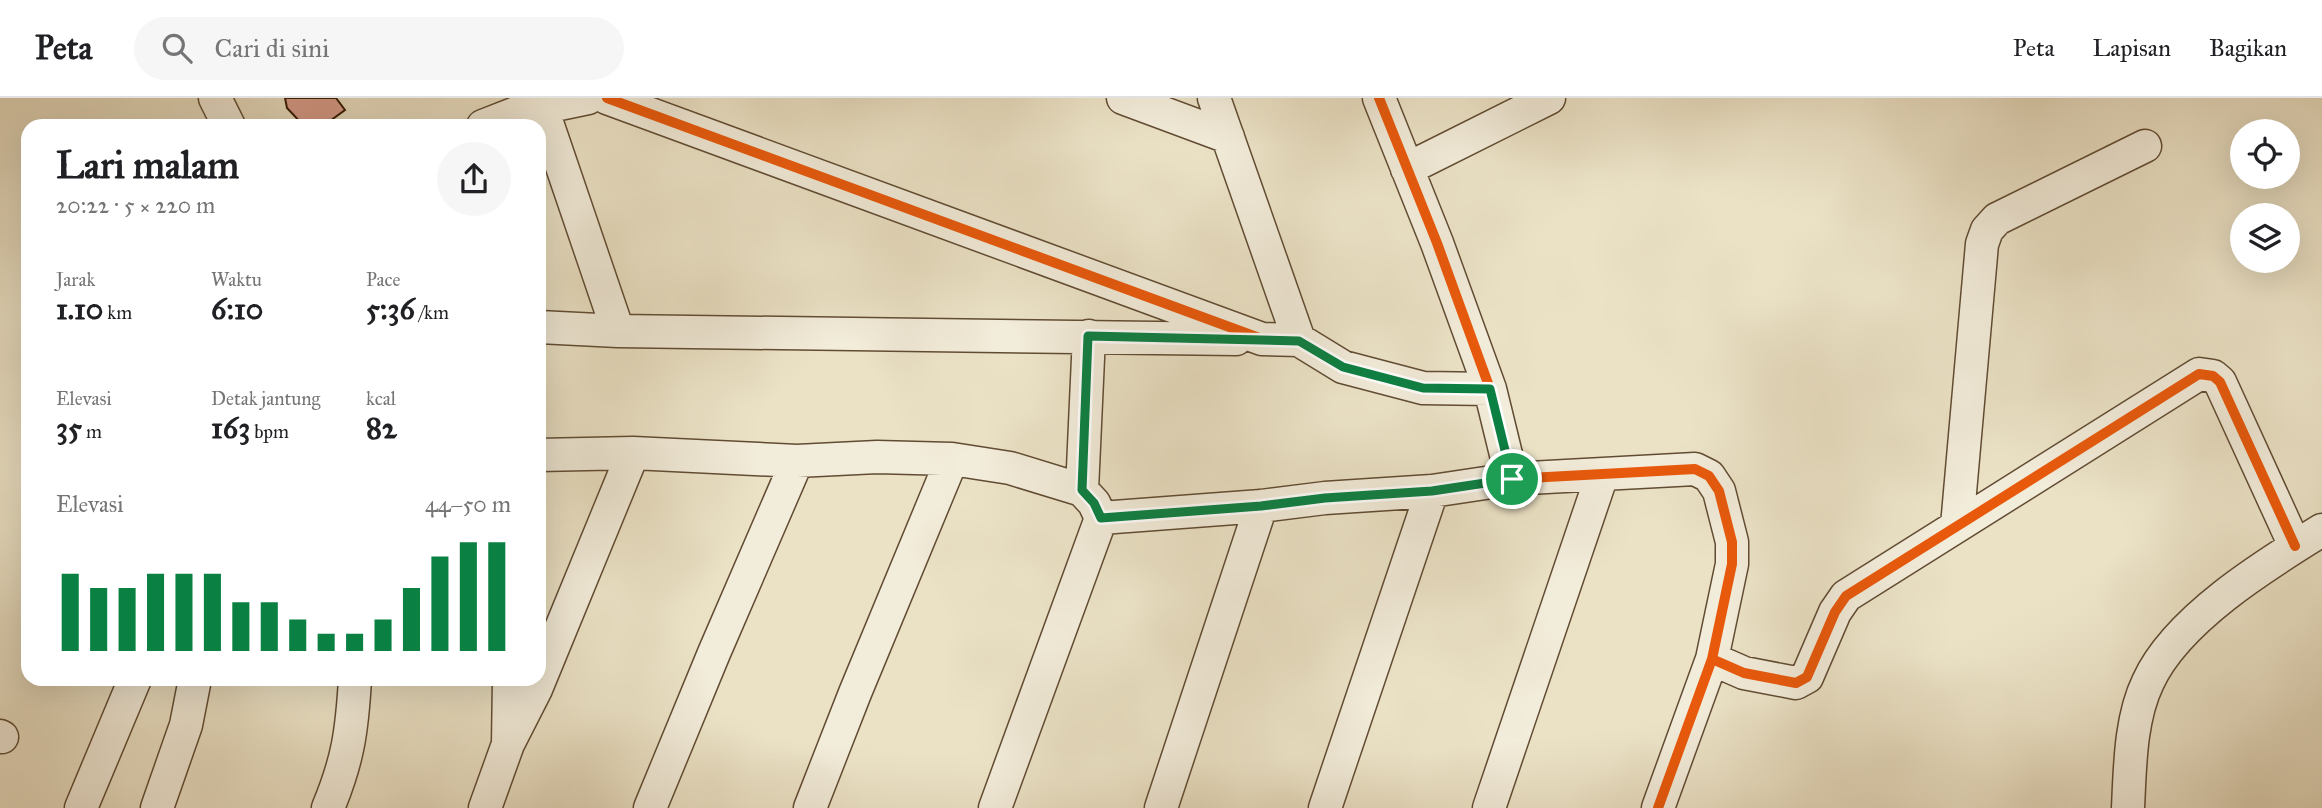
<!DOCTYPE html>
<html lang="id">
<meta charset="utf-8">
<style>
:root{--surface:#fff;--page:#f6f6f6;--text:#202124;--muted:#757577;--line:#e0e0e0;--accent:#0b8043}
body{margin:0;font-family:"IM FELL Great Primer",serif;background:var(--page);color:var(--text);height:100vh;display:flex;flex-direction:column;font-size:26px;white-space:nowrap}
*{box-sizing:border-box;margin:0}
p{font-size:23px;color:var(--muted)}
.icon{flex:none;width:38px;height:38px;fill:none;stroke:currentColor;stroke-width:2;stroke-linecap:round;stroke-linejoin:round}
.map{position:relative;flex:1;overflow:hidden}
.drawer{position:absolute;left:21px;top:21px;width:525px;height:567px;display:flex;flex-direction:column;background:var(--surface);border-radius:21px;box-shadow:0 7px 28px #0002}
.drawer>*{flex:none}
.controls{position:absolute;left:2230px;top:21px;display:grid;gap:14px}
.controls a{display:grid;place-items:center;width:70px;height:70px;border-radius:50%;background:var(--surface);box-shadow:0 7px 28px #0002;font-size:35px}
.pin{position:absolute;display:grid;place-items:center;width:60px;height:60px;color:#fff;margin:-30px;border:4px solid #fff;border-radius:50%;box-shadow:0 2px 7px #0007}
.round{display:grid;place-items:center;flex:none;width:74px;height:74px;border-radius:37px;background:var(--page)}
.head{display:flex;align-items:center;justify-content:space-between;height:119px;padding:0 35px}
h1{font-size:38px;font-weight:800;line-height:52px}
.figures{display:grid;grid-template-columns:repeat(3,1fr);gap:10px;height:119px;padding:7px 35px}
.figures div{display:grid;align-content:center}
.figures b{font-size:30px;font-weight:800}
.figures small{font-size:19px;font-weight:400}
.figures p{font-size:19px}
.chart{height:196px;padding:14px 35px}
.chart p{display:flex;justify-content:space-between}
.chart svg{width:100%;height:126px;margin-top:7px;stroke:var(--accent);stroke-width:6}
header{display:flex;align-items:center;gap:42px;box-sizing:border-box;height:98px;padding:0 35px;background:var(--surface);border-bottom:2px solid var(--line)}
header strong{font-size:33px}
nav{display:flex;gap:38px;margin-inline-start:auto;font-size:24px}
.search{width:490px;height:63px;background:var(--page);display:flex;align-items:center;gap:18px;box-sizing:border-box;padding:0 24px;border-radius:38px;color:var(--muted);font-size:26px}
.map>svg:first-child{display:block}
.building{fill:#da9f8e;stroke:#331a02;stroke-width:2}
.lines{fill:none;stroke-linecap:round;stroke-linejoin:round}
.minor-casing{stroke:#614c33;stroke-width:35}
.minor{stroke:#f2ecda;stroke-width:32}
.cycleway-casing{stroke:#f2ecda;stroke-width:15}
.cycleway{stroke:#e8590c;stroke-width:10}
.route-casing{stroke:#fff;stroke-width:14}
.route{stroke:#0b8043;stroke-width:9}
</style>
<header>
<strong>Peta</strong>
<div class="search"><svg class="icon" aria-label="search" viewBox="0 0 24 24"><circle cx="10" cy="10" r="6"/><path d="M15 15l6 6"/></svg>Cari di sini</div>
<nav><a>Peta</a><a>Lapisan</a><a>Bagikan</a></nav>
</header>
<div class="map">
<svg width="2322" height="710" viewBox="0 0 2322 710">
<rect width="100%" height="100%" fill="#ebe2c6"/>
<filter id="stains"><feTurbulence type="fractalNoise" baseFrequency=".00286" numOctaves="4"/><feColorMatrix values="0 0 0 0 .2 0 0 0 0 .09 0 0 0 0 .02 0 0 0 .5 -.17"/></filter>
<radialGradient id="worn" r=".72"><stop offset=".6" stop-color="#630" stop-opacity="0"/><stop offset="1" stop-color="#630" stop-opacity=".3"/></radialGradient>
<path class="building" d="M285 0H336L345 12 323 28H304L287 10Z"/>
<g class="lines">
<defs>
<path id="minor" d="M215 0 229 28
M607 0 1262 241 1299 242
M1123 0 1228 39
M1214 0 1299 242 1343 269 1423 290 1490 291
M1379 0 1437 145 1490 291 1512 381 1695 371 1709 378 1719 393 1732 444V466L1712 561 1658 710
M542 10 618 233
M483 28 516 15 588 0
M1407 71 1549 0
M539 229 618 233 1236 241
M1089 238 1082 392 1094 405 1101 420 1261 408 1325 400 1432 393 1512 381
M539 357 633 355 797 363 877 359 952 361 1010 370 1082 392
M1957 428 1982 146 1987 132 1997 121 2145 48
M1712 561 1744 575 1796 585 1807 579 1835 514 1846 498 2199 276 2213 278 2220 284 2295 448
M0 638 2 639
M508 646 536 591 633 355
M81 710 135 581
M157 710 186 627 195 581
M328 710C348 662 352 633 355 581
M485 710 508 646 509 581
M650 710 714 555 797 363
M810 710 855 595 952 361
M995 710 1101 420
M1161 710 1261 408
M1325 710 1432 393
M1489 710 1602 377
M2128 710C2130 670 2130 621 2148 584 2176 522 2265 467 2322 432"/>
</defs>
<use href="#minor" class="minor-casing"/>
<use href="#minor" class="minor"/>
<defs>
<path id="cycleway" d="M607 0 1262 241 1299 242
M1379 0 1437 145 1490 291 1512 381 1695 371 1709 378 1719 393 1732 444V466L1712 561 1658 710
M1712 561 1744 575 1796 585 1807 579 1835 514 1846 498 2199 276 2213 278 2220 284 2295 448"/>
</defs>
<use href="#cycleway" class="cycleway-casing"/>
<use href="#cycleway" class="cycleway"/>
</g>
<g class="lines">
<defs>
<path id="route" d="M1088 238 1299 243 1343 269 1423 290 1490 291 1512 381 1432 393 1325 400 1261 408 1101 420 1094 405 1082 392Z"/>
</defs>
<use href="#route" class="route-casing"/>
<use href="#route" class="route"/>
</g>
<rect width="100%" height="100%" filter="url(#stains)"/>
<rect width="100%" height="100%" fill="url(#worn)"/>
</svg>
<div class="controls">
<a><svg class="icon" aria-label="locate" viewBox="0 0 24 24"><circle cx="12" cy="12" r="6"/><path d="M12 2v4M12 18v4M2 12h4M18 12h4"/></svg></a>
<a><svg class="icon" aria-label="layers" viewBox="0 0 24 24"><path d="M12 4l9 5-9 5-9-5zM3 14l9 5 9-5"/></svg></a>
</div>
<div class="pin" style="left:1512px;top:381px;background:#1e9e55"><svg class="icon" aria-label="arrive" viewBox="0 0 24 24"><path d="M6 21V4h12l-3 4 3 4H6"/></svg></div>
<section class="drawer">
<div class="head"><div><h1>Lari malam</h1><p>20:22 · 5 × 220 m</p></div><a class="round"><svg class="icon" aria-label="share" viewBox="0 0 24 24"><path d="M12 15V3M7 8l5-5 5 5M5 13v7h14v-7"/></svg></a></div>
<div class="figures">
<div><p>Jarak</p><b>1.10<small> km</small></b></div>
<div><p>Waktu</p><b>6:10</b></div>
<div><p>Pace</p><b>5:36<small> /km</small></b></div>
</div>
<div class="figures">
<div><p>Elevasi</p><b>35<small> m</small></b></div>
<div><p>Detak jantung</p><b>163<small> bpm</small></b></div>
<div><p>kcal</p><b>82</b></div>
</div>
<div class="chart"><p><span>Elevasi</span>44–50 m</p>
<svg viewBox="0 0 160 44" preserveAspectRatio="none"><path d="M5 44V17M15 44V22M25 44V22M35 44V17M45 44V17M55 44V17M65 44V27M75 44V27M85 44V33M95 44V38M105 44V38M115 44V33M125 44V22M135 44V11M145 44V6M155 44V6"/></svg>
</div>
</section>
</div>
